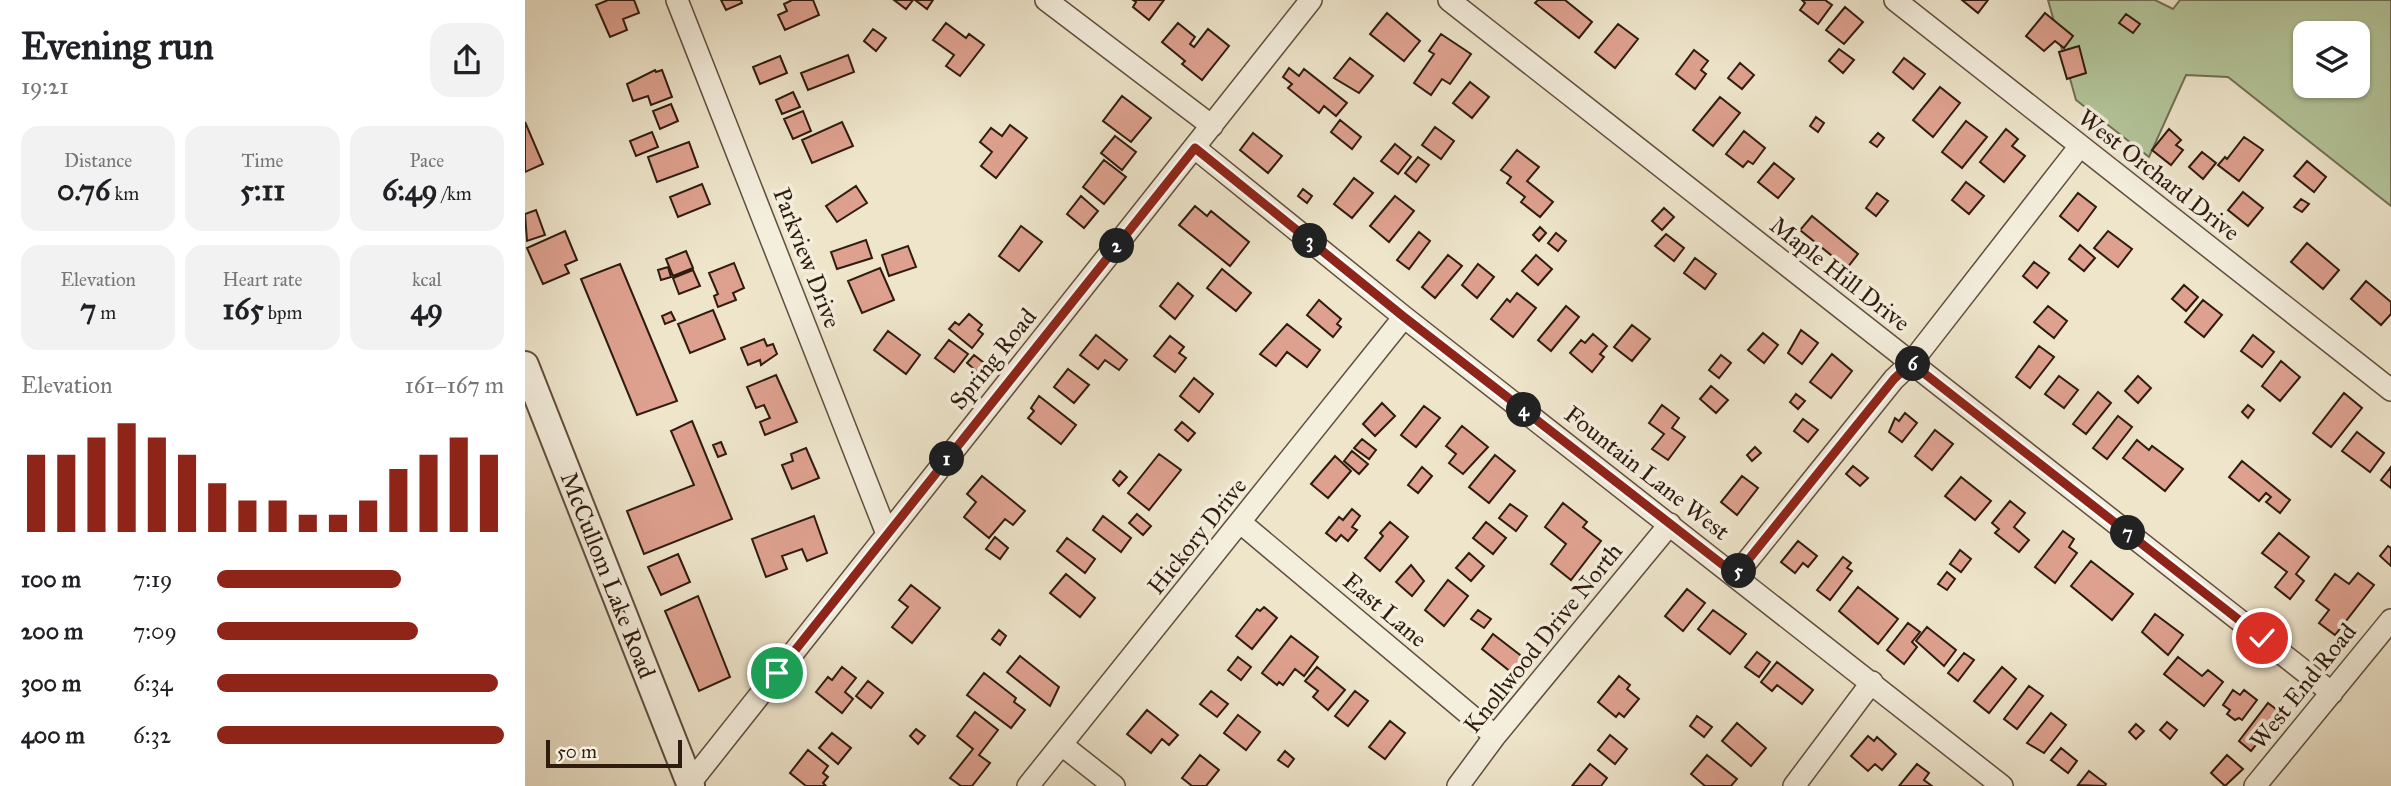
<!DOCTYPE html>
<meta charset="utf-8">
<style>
:root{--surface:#fff;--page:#f2f2f2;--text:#202124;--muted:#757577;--accent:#8f2418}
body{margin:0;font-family:"IM FELL Great Primer",serif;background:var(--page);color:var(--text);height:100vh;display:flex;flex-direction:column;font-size:26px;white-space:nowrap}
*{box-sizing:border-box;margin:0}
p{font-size:23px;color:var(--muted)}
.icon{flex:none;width:38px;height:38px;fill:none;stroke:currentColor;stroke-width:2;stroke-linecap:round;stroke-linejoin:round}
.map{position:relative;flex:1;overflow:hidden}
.panel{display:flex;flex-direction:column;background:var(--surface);width:525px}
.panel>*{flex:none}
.fabs{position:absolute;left:1768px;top:21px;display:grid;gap:14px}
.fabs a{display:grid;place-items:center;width:77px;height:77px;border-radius:14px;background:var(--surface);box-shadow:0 2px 5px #0004;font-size:35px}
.scale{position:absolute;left:21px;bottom:18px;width:136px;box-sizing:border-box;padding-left:7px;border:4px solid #301b0f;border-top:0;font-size:19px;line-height:24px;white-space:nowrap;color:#301b0f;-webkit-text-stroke:5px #f4eedd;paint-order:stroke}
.pin{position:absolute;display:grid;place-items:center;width:60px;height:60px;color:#fff;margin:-30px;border:4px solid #fff;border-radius:50%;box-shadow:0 2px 7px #0007}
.km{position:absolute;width:35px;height:35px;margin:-18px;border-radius:50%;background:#222;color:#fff;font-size:19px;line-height:35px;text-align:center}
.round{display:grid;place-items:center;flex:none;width:74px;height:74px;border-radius:21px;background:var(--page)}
.summary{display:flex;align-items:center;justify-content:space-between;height:119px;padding:0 21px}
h1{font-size:38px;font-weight:800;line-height:52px}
.figures{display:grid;grid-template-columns:repeat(3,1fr);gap:10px;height:119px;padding:7px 21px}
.figures div{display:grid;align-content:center;border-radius:18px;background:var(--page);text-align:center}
.figures b{font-size:30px;font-weight:800}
.figures small{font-size:19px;font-weight:400}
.figures p{font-size:19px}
.chart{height:196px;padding:14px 21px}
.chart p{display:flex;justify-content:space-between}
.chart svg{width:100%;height:126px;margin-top:7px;stroke:var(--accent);stroke-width:6}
ul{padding:0 21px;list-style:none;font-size:23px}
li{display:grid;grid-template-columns:112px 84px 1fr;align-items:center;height:52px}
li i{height:18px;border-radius:9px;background:var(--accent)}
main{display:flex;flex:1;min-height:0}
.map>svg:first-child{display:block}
.green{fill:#b4c69b;stroke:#727055;stroke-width:2;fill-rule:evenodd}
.building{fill:#dea18f;stroke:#301b0f;stroke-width:2}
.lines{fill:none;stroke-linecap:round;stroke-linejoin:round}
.minor-casing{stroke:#604e3e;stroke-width:24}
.tertiary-casing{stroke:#604e3e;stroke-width:30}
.minor{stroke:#f4eedd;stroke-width:21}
.tertiary{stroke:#f4eedd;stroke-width:26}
.route-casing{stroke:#fff;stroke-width:14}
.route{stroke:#8f2418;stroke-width:9}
.labels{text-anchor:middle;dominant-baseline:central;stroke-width:7;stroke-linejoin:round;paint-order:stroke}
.street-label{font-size:24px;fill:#301b0f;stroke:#f4eedd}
</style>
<main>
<section class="panel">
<div class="summary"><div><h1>Evening run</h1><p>19:21</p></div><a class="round"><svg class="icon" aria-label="share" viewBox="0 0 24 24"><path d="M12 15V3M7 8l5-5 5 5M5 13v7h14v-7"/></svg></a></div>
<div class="figures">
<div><p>Distance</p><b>0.76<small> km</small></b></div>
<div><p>Time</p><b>5:11</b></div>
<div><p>Pace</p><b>6:49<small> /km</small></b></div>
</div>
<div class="figures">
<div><p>Elevation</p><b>7<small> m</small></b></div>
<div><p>Heart rate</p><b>165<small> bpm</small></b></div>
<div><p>kcal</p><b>49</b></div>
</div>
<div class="chart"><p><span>Elevation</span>161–167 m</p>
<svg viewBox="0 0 160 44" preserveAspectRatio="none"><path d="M5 44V17M15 44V17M25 44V11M35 44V6M45 44V11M55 44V17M65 44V27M75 44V33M85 44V33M95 44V38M105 44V38M115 44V33M125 44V22M135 44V17M145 44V11M155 44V17"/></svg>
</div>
<ul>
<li><b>100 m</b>7:19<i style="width:64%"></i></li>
<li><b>200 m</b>7:09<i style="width:70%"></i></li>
<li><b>300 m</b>6:34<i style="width:98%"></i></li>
<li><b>400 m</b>6:32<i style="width:100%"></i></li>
</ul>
</section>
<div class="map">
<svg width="1866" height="786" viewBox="0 0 1866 786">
<rect width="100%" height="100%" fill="#eee5cb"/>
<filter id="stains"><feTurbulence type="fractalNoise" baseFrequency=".00286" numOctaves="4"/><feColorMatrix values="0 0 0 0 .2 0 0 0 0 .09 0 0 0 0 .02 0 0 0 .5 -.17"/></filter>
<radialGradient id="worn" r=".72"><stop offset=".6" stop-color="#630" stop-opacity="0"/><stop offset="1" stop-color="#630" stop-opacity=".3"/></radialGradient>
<path class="green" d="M1523 0H1630L1648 9 1655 0H1866V206L1703 77 1661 75 1624 157 1551 100ZM1780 33H1832V86H1780Z"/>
<path class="building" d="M83 0H109L114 13 98 19 102 30 85 37 71 5Z
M196 0H216L217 3 201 10Z
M267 0H288L294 15 260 30 253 15 262 11 259 4Z
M369 0H388L381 9Z
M390 0H408L402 9Z
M608 0H639L624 20 608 7 611 2Z
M1013 0H1040L1067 22 1054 38 1010 3Z
M1277 0H1300L1307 5 1293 24 1275 10 1280 3Z
M1437 0H1463L1453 13Z
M1320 7 1338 22 1319 44 1301 30Z
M862 13 895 41 879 61 845 34Z
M1520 13 1548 36 1539 48 1530 41 1519 51 1501 36Z
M1601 14 1615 24 1608 33 1594 23Z
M421 23 441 38 444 34 459 45 435 76 421 66 429 55 408 40Z
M653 23 670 37 665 44 669 47 683 29 704 46 677 80 657 64 660 61 637 42Z
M1093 24 1113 39 1090 68 1070 52Z
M348 29 361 38 351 51 339 41Z
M916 34 946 54 925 84 917 79 906 95 889 83 909 54 904 51Z
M1554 46 1561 73 1542 79 1534 52Z
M1314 49 1329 60 1318 73 1304 61Z
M1169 50 1183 61 1176 70 1181 74 1170 89 1151 74Z
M323 55 329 72 283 90 276 73Z
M255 56 262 73 235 84 228 67Z
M825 58 848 76 834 93 809 78Z
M1379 58 1400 74 1388 89 1368 72Z
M1215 63 1229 75 1217 89 1203 78Z
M764 68 774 76 779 69 822 103 811 116 799 106 794 113 763 88 767 84 758 77Z
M130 70 131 72 137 70 147 97 126 105 123 96 108 101 102 84Z
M945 82 964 97 947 118 928 103Z
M1415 87 1435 103 1408 137 1388 120Z
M268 92 275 107 257 114 251 100Z
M597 96 626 118 606 142 578 121Z
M1195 97 1215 113 1188 146 1168 130Z
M146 104 153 121 135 129 128 111Z
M278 111 286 131 268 139 259 119Z
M1291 117 1299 123 1293 132 1285 126Z
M815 120 836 137 827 149 806 132Z
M1441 121 1462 137 1437 168 1417 152Z
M0 122 18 164 0 172Z
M317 122 328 146 287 163 277 140Z
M485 125 502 138 471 178 456 166 467 152 455 142 466 128 477 136Z
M910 127 929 141 916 159 897 145Z
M1481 129 1493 139 1487 146 1500 156 1479 182 1455 162Z
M1644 129 1656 140 1651 145 1658 150 1646 165 1627 150Z
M1219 131 1240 148 1228 164 1223 161 1218 167 1201 154Z
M127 132 133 147 111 156 105 141Z
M728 133 757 156 743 173 715 150Z
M1353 133 1359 138 1352 147 1345 142Z
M590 136 611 152 597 170 576 153Z
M1719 137 1738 150 1714 181 1693 165 1700 157 1702 159Z
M164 142 173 167 132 182 123 157Z
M870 144 886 157 873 174 856 161Z
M992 150 1014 167 1002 181 1028 202 1015 217 996 202 1000 197 982 183 986 177 976 170Z
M1677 152 1691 163 1678 179 1664 167Z
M893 157 904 165 891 182 880 173Z
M579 160 601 177 579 204 558 187Z
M1782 161 1801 177 1789 192 1769 176Z
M1249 163 1269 179 1253 198 1233 182Z
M829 178 848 193 827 218 809 204Z
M1441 182 1459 196 1444 214 1427 200Z
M177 184 185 204 153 217 145 197Z
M331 186 342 203 312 222 301 206Z
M778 189 787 196 782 203 773 196Z
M1718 192 1738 208 1723 226 1703 210Z
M1352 193 1363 201 1351 216 1341 208Z
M1553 193 1571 207 1553 231 1535 216Z
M556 196 573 211 559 228 542 214Z
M870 196 889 211 864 242 845 226Z
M1776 199 1784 204 1777 212 1769 207Z
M670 206 682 216 686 211 724 242 705 266 654 225Z
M1139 208 1149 217 1137 230 1127 221Z
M11 210 20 235 2 241 0 214Z
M1287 216 1333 254 1322 268 1275 230Z
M496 226 517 242 494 271 474 256Z
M1015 227 1021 233 1014 241 1008 235Z
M40 231 52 260 40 265 44 273 18 284 2 248Z
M1583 231 1607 249 1593 267 1569 248Z
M894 232 905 241 884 269 872 260Z
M1031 233 1041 241 1033 251 1023 243Z
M1141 234 1159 248 1149 261 1130 246Z
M341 240 347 258 312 269 306 252Z
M1782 243 1814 270 1798 289 1766 262Z
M1555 245 1570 258 1559 271 1544 259Z
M383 246 391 267 364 276 357 255Z
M161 251 168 268 148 276 141 259Z
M923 255 937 266 910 298 897 287Z
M1011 255 1027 269 1013 285 997 271Z
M1170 258 1191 274 1180 289 1159 273Z
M1509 262 1524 273 1512 288 1498 276Z
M209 263 219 288 208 293 211 300 193 307 189 296 193 294 184 273Z
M95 264 152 401 112 415 56 279Z
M953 264 969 277 952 298 937 285Z
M143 267 146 277 136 280 133 270Z
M355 268 369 300 337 313 323 281Z
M697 269 726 293 711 311 682 288Z
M168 270 175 286 154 294 148 278Z
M1841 281 1866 302V314L1856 325 1826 299Z
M653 283 668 296 650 319 635 306Z
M1659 285 1673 297 1661 311 1647 299Z
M992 293 1011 308 988 337 966 319 982 299 985 302Z
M794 300 816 319 812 324 816 327 808 337 782 315Z
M1678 300 1697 315 1679 337 1660 322Z
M1041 306 1054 317 1026 351 1013 340Z
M1523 306 1542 321 1529 338 1509 322Z
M188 310 200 339 165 353 153 324Z
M146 312 150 320 140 324 137 316Z
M444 314 457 325 453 330 458 334 447 348 424 329 430 322 434 325Z
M762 324 795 350 782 367 762 352 751 366 735 354Z
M1107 325 1125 339 1107 361 1089 347Z
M1276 330 1293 343 1277 364 1263 353Z
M363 331 395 355 381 374 349 350Z
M1238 333 1253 345 1239 363 1223 350Z
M1068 334 1082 346 1075 354 1079 357 1067 372 1045 353 1056 340 1060 343Z
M571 335 602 360 594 370 580 360 573 369 555 355Z
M1728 335 1749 352 1737 367 1716 351Z
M645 336 659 347 654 353 661 358 650 372 629 356Z
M239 339 242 346 248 344 252 354 236 365 235 360 223 365 216 348Z
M424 340 443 354 429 372 410 358Z
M1514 346 1529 357 1505 388 1491 377Z
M1307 354 1327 371 1306 398 1285 382Z
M449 355 463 366 456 375 442 363Z
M1196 355 1206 363 1194 378 1184 370Z
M1756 361 1775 377 1755 401 1737 386Z
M543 369 564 385 549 403 529 387Z
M251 375 272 422 240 435 235 422 245 418 239 405 231 408 222 387Z
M1534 376 1553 390 1539 408 1520 394Z
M1613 376 1626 388 1613 403 1600 391Z
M669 378 688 394 674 412 655 396Z
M1186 386 1203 400 1191 413 1175 399Z
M1573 392 1586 403 1561 434 1548 424Z
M1819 393 1837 408 1806 447 1788 433Z
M1271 394 1280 401 1273 409 1265 402Z
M514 396 551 425 536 444 503 418 509 411 506 408Z
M857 403 870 416 850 436 838 424Z
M1137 405 1154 418 1147 428 1160 437 1143 460 1127 449 1139 434 1124 423Z
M1723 405 1729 410 1723 418 1717 412Z
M899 406 915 418 891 447 876 435Z
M1380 413 1392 423 1377 442 1364 432 1370 418 1374 421Z
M1593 416 1607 427 1582 459 1568 448Z
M1278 419 1293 430 1283 442 1269 431Z
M167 421 207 519 119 554 102 511 169 485 146 431Z
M657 422 670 433 663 441 650 430Z
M937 426 963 447 938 474 924 463 931 454 921 446Z
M1410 430 1428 444 1407 470 1390 456Z
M1832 432 1859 453 1845 472 1817 451Z
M837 439 851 450 844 459 829 448Z
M1612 440 1624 450 1627 446 1658 469 1640 491 1598 458Z
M196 442 201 454 193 457 188 445Z
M1230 447 1236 453 1227 461 1222 455Z
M281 448 294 478 267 489 257 465 268 461 266 454Z
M827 451 843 464 834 474 819 461Z
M634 454 656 470 624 510 603 493Z
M970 455 990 471 964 503 944 487Z
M810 456 826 471 803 498 786 484Z
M1717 461 1765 500 1755 513 1741 502 1746 497 1741 493 1734 501 1704 477Z
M1328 466 1343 478 1335 486 1321 474Z
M897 467 907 476 893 493 883 485Z
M1866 467V488L1856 480Z
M595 471 602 477 594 486 588 480Z
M457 476 500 511 488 525 480 519 464 538 439 517 451 502 442 494Z
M1217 476 1233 488 1212 515 1196 502Z
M1436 477 1466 501 1450 520 1420 496Z
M1485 501 1500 513 1489 527 1504 540 1494 552 1470 533 1474 529 1467 523Z
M1038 503 1062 522 1058 527 1076 541 1046 580 1026 564 1041 544 1020 527Z
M985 504 1002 516 991 531 974 518Z
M827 509 835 516 827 527 832 530 823 541 816 535 811 541 801 533 814 517 818 520Z
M612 514 626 526 618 535 604 523Z
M289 516 302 553 282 561 277 549 257 556 262 569 241 577 227 539Z
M578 516 606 538 596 552 568 530Z
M865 522 883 537 855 571 840 558 858 536 855 533Z
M961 522 981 538 968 554 948 538Z
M1538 531 1549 539 1544 547 1552 553 1530 583 1510 567Z
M1754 533 1784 557 1771 574 1779 581 1765 599 1750 587 1762 572 1737 553Z
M470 537 483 548 475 559 461 549Z
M542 538 570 559 560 573 532 551Z
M1273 541 1292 556 1283 567 1278 563 1270 573 1256 562Z
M1863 546 1866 548V566L1855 556Z
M1435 550 1446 559 1436 572 1425 564Z
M944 553 959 566 946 581 931 568Z
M153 554 165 582 136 595 123 567Z
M1318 557 1326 563 1322 568 1327 571 1305 600 1292 590Z
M1566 561 1608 594 1587 620 1546 586Z
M886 565 899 581 887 596 871 582Z
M1422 572 1430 579 1422 590 1413 584Z
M1833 573 1849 585 1810 635 1794 623 1804 610 1791 600 1810 574 1824 584Z
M541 574 570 598 555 617 525 593Z
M923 580 943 596 919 626 900 610Z
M386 585 415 608 387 643 367 627 383 607 374 600Z
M1333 587 1373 619 1353 644 1314 611Z
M1162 589 1180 603 1158 631 1140 616Z
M173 596 205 677 174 691 140 611Z
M739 607 752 618 727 649 711 636 732 609 735 611Z
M953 610 966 619 959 628 946 619Z
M1188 610 1221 634 1205 654 1173 629Z
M1630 614 1658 635 1643 655 1617 632Z
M1383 623 1395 632 1387 642 1392 647 1379 664 1362 650Z
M1402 627 1431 650 1419 666 1391 641Z
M474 630 481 636 475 645 467 639Z
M968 634 1003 661 991 676 957 649Z
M766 636 793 657 779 676 770 669 758 685 754 682 752 685 737 673Z
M1232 652 1245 662 1234 677 1220 667Z
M1439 653 1449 660 1433 681 1423 673Z
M495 656 534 687 525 706 482 672Z
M713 657 726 667 716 680 703 670Z
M1653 657 1677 676 1683 670 1698 682 1679 706 1639 674Z
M1252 662 1288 690 1277 704 1252 685 1247 691 1236 682Z
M317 667 331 678 320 692 328 699 317 713 291 692 303 677 307 680Z
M792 667 820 690 803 710 788 697 793 691 780 681Z
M1477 667 1491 679 1464 713 1449 701Z
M459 673 491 698 489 702 500 710 486 728 442 695Z
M1094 676 1105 685 1102 689 1114 699 1099 717 1094 713 1091 717 1073 702Z
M343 681 358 693 346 708 331 696Z
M1504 686 1518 696 1492 729 1479 719Z
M1708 690 1715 695 1719 690 1732 700 1717 720 1714 718 1710 720 1702 714 1705 710 1698 705Z
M686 691 703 704 692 717 675 704Z
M830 691 843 701 823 726 810 716Z
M1743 703 1760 716 1742 739 1738 736 1726 751 1714 741Z
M622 710 653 735 644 745 637 739 626 753 602 734Z
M450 712 473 730 454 755 465 763 447 786H436L425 778 448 749 432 736Z
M1526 713 1541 725 1519 753 1502 743Z
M713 715 735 732 721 750 699 733Z
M1172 716 1187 727 1179 737 1165 726Z
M865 721 880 733 860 759 844 747Z
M1642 722 1652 730 1645 739 1635 730Z
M1212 723 1241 748 1226 766 1197 741Z
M1611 724 1619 731 1611 739 1604 732Z
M391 729 400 736 393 744 385 736Z
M307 733 326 748 313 764 294 748Z
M1085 735 1102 749 1090 764 1073 750Z
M1343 736 1349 741 1352 737 1371 754 1357 770 1350 764 1343 771 1326 756Z
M1536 748 1552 761 1543 773 1526 760Z
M283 750 303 766 298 773 303 777 298 783 301 786H281L265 773Z
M760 751 769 759 763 767 753 760Z
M675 755 694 770 681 786H667L657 778Z
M1182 755 1212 779 1206 786H1180L1166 774Z
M1702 755 1718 769 1700 786 1686 773Z
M1065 764 1082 778 1076 786H1047Z
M1392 764 1404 773 1399 780 1407 786H1374Z
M1564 771 1581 784 1580 786 1553 785Z"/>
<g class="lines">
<defs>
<path id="minor" d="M152 0 362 534
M521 0 687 126
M924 0 1807 693
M1370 0 1866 390
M670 148 879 317 1477 786
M716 523 970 736
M1211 575 1369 379 1386 363 1555 146
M537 745 589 786
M165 783 786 0
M503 786 879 317
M933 786 970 736 1145 524
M1269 786 1347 682
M1730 786 1866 620"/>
<g id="tertiary">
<path id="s1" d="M0 365 166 786"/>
</g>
</defs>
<use href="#minor" class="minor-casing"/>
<use href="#tertiary" class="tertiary-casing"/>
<use href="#minor" class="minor"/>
<use href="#tertiary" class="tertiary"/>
</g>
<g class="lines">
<defs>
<path id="route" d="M252 673 670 148 879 317 1211 575 1369 379 1386 363 1737 638"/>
</defs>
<use href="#route" class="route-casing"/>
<use href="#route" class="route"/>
</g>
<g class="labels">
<g class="street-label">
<text transform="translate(1634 175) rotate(38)">West Orchard Drive</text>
<text transform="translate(282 258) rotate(69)">Parkview Drive</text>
<text transform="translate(1315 274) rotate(38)">Maple Hill Drive</text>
<text transform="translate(468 359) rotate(-51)">Spring Road</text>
<text transform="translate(1122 473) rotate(38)">Fountain Lane West</text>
<text transform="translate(672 536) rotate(-51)">Hickory Drive</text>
<text stroke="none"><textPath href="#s1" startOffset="226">McCullom Lake Road</textPath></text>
<text transform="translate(860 610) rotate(40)">East Lane</text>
<text transform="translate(1018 638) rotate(-51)">Knollwood Drive North</text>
<text transform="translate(1778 686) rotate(-51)">West End Road</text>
</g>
</g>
<rect width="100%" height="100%" filter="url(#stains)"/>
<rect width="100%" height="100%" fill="url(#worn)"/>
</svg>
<div class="fabs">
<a><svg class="icon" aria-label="layers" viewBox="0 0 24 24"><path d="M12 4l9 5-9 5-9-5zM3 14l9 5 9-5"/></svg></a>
</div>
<div class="scale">50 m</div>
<div class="pin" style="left:252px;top:673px;background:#1e9e55"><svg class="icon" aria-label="arrive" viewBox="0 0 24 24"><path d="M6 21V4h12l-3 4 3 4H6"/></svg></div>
<div class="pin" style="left:1737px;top:638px;background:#d93025"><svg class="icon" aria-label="check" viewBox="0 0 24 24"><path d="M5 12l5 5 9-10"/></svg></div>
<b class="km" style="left:422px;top:459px">1</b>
<b class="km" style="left:592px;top:246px">2</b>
<b class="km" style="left:785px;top:241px">3</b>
<b class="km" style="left:999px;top:410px">4</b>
<b class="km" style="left:1214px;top:571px">5</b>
<b class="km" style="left:1388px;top:364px">6</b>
<b class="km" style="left:1603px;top:533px">7</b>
</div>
</main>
